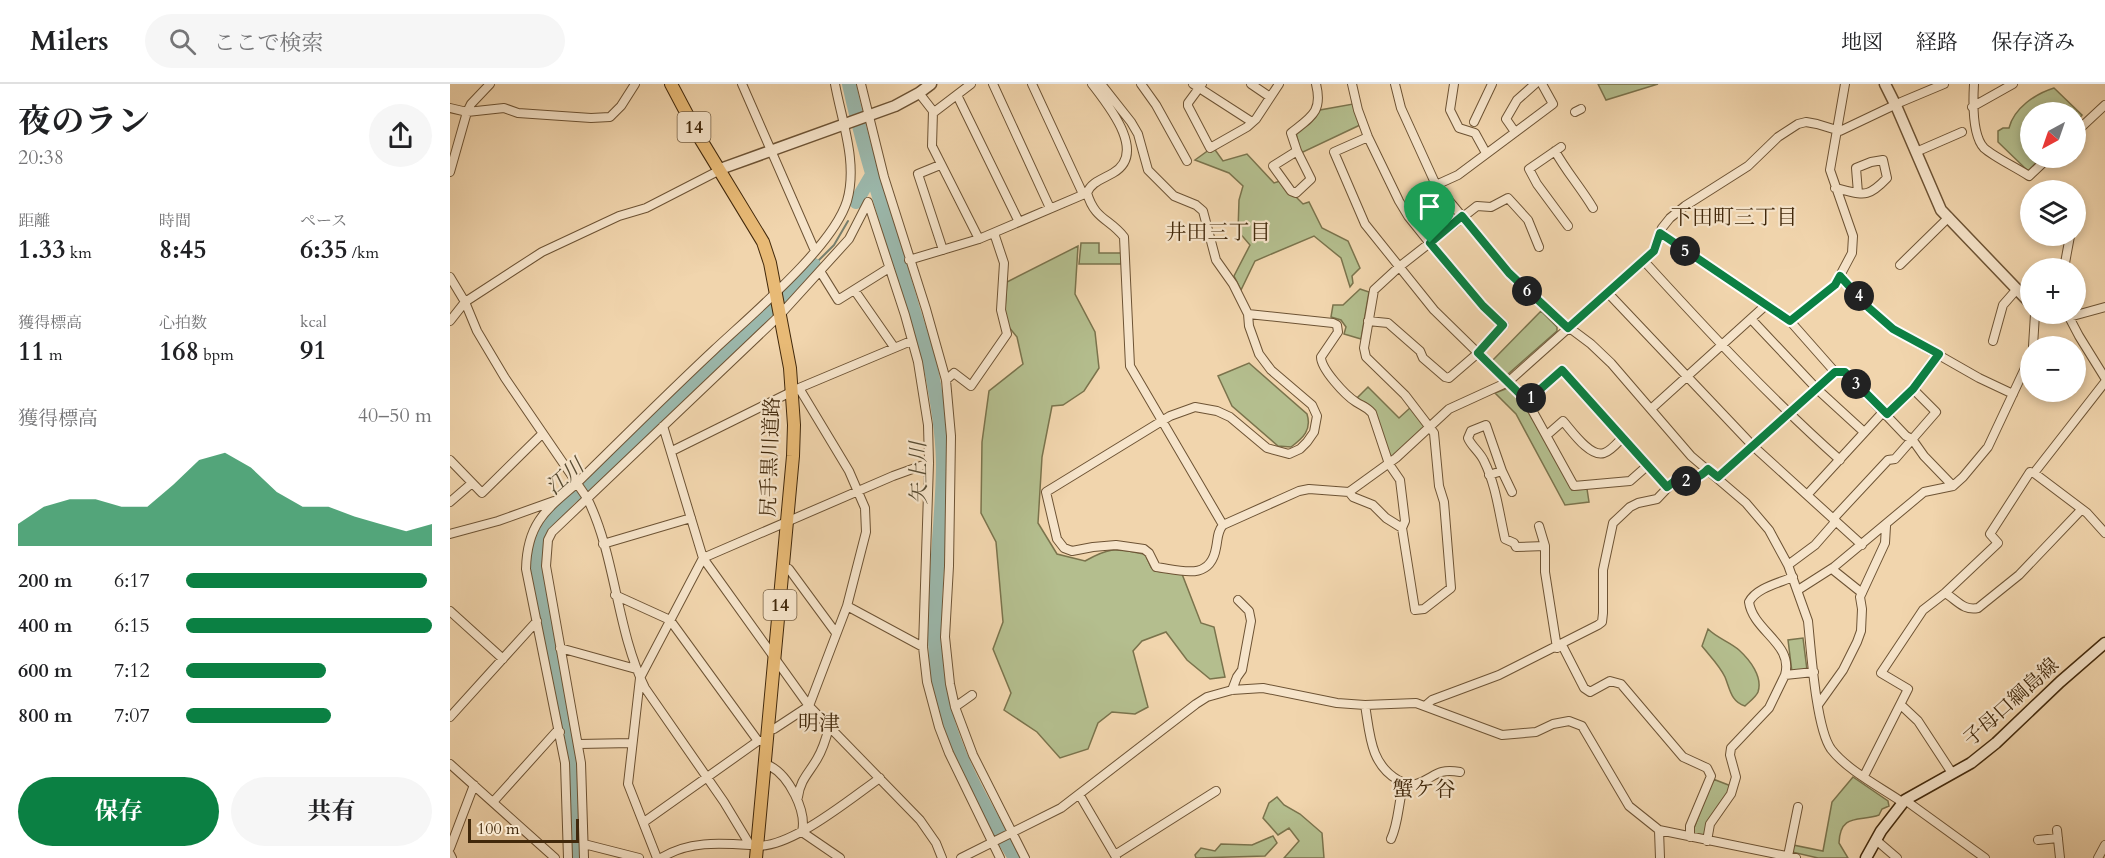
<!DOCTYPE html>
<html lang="ja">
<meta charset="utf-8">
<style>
:root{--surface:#fff;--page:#f6f6f6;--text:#202124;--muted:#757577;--line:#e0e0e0;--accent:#0b8043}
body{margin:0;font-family:Cardo,"Noto Serif JP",serif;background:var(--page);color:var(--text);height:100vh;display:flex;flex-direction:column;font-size:22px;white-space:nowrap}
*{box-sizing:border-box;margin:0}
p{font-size:20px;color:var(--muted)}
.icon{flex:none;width:33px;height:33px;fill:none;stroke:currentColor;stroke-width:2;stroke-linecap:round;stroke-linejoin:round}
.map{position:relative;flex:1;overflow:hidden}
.side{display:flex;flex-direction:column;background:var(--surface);width:450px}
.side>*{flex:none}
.needle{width:39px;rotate:220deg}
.controls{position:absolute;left:1570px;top:18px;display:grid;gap:12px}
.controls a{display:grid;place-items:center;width:66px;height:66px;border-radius:50%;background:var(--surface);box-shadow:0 3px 9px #0003;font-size:30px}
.scale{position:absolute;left:18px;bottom:15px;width:111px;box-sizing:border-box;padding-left:6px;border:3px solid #41280b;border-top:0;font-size:16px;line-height:21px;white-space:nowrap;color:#41280b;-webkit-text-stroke:4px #f6e4ca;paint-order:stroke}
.pin{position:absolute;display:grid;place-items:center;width:51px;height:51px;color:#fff;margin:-62px -26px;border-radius:50% 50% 50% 0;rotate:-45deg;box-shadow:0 0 6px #0007}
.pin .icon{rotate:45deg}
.km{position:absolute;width:30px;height:30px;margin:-15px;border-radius:50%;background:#222;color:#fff;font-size:16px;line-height:30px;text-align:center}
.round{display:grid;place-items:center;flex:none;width:63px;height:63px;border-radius:32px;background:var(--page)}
.head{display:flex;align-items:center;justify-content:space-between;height:102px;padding:0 18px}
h1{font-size:33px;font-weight:700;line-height:45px}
.figures{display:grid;grid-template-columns:repeat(3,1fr);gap:9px;height:102px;padding:6px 18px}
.figures div{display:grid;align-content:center}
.figures b{font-size:26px;font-weight:700}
.figures small{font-size:16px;font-weight:400}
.figures p{font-size:16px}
.chart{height:168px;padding:12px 18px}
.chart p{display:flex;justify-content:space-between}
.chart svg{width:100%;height:108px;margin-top:6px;fill:var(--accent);opacity:.7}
.cta{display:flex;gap:12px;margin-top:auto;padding:12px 18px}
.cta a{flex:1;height:69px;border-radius:36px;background:var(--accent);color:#fff;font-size:24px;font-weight:700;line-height:69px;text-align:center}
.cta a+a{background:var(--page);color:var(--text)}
ul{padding:0 18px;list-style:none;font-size:20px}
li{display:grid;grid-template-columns:96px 72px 1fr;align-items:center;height:45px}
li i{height:15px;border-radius:8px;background:var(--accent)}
header{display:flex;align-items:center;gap:36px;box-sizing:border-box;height:84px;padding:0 30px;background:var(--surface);border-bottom:2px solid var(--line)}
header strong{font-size:28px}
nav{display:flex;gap:33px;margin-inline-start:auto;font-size:21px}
.search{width:420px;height:54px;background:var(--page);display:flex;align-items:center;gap:15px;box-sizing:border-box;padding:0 21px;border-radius:33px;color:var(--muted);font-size:22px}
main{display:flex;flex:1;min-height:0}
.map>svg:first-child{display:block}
.green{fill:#b4be8e;stroke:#7a734c;stroke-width:1.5}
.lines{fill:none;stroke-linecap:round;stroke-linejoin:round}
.stream{stroke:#777e6c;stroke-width:2}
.river{stroke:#9bb8ac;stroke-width:14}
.minor-casing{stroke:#6d5334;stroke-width:10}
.tertiary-casing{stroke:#6d5334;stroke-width:13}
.secondary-casing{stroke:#41280b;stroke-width:13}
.primary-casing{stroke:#41280b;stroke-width:14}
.minor{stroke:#f6e4ca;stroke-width:8}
.tertiary{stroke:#f6e4ca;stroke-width:10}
.secondary{stroke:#f6e4ca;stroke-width:10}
.primary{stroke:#e8ba76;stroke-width:12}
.route-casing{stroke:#fff;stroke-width:12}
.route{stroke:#0b8043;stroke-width:8}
.labels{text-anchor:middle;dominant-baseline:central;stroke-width:4.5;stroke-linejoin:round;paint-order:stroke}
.shield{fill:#f6e4ca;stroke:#776044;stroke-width:1.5}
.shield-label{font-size:18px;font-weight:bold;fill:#41280b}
.street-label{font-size:20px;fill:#41280b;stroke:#f6e4ca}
.neighbourhood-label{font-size:21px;fill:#41280b;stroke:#f6e4ca}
.water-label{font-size:21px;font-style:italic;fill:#584c33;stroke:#f6e4ca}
</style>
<header>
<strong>Milers</strong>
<div class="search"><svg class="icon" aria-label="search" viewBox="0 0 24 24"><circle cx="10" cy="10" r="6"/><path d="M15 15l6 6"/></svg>ここで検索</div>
<nav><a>地図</a><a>経路</a><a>保存済み</a></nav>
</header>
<main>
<section class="side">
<div class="head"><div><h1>夜のラン</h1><p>20:38</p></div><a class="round"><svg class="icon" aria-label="share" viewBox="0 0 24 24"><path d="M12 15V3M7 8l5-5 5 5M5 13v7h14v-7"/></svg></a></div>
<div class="figures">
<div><p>距離</p><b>1.33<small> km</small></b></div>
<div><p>時間</p><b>8:45</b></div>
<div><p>ペース</p><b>6:35<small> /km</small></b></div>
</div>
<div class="figures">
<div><p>獲得標高</p><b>11<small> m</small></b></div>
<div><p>心拍数</p><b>168<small> bpm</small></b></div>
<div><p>kcal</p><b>91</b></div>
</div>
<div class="chart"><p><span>獲得標高</span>40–50 m</p>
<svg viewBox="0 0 160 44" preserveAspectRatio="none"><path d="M0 44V35L10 28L20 25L30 25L40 28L50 28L60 19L70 9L80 6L90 12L100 22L110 28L120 28L130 32L140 35L150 38L160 35V44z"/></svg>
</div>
<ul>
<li><b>200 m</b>6:17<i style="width:98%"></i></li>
<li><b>400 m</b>6:15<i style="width:100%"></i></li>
<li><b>600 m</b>7:12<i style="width:57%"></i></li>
<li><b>800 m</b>7:07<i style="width:59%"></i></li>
</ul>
<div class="cta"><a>保存</a><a>共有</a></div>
</section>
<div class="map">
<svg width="1655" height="774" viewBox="0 0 1655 774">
<rect width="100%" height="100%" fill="#f1d5ad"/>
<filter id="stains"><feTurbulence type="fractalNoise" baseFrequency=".00333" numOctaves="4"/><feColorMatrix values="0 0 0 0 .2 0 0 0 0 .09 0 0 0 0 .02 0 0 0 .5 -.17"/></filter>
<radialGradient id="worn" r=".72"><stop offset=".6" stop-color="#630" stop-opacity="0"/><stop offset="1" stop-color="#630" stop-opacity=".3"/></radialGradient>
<path class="green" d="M1148 0H1208L1156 16Z
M1604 4 1632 31 1626 38V28H1581V74H1591L1578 87 1548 58V47L1553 44H1559C1564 24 1585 10 1604 4Z
M903 20 910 41 851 69 846 49 862 37 870 26Z
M763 63 773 77 797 70 824 99 830 97 853 120 859 118 872 144 898 157 910 184 902 192 903 199 900 203 891 174 864 152 805 177 791 206 784 192 800 161 788 147 789 116 793 102 779 89 745 76Z
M631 159H649V169H672L671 180H629Z
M628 162 625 210 645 248 649 284 634 307 613 321 602 322 592 373 588 439 607 470 635 477C662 462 665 465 695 470L701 483 705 487 732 490 751 539 764 543 775 593 760 595 737 576 716 548 692 557 683 567 698 623 685 630 662 628 648 639 638 665 610 674 587 648 554 626 561 609 543 565 553 538 546 458 531 429 532 358 539 307 573 280 567 253 554 237 557 198Z
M910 205 919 208 911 255 894 250 896 243 891 236 881 233 883 221H893Z
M1091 227 1107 243V247L1057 291H1054L1041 278Z
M799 279 857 330C862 346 853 354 841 363L828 362 782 322 768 292Z
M918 303 949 334 961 323 975 341V344L943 373 938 372 923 325 916 319 906 315Z
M1058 304 1076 322 1122 406 1137 405 1139 418 1115 421 1066 330 1045 309Z
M1258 545C1267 554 1280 558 1289 566 1300 576 1313 593 1308 608 1306 613 1299 618 1295 622 1281 618 1280 605 1275 593 1270 582 1259 571 1252 562Z
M1353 554 1357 586 1342 588 1338 556Z
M1403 693 1438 717 1439 722 1432 725 1429 731C1411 738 1390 728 1389 759L1398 774H1368L1342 768 1343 761 1373 767 1382 718Z
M1263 695 1281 702C1273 721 1259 733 1253 754L1243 751 1244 744Z
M827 713 834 721 850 730 872 749 874 774H834L849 757 839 744 828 751 813 734 819 719Z
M823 752 827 759 815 772 746 774 745 771 751 764 765 767 771 760 802 761Z"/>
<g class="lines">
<path class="stream" d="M364 181 384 161 398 137"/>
<path class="river" d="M399 0C415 74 440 146 461 218 469 246 480 273 484 301 489 328 493 355 493 383 492 450 480 519 487 587 494 653 531 718 565 774
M406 118 423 89
M125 774 120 677 87 490 88 460 93 448 106 429 120 414 155 387 364 181"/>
<defs>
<path id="minor" d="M292 0 365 167
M411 0 434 93 476 225 496 296 501 352 499 482 495 553 500 600 505 623 523 671 575 774
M543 0 600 124
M582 0 633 110
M642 0C658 21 698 69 663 89 653 95 641 98 637 109 645 136 659 134 674 153L680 282 773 441
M651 0 681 38 688 50 698 86 724 112 746 121 753 127 766 176 783 200 798 230 799 242 809 270 821 286 862 321 867 332 864 348 857 358 850 365 839 370 817 364 780 333 767 327 745 323 720 332 596 408 607 455 614 464 622 467 643 463 666 461 694 465 699 469 706 483C730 486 760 498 766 464 768 455 767 448 773 441L849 407 859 405 899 408 946 374 999 325 1058 298 1198 173 1204 167 1212 144 1220 134 1235 122 1298 82 1328 53 1348 40 1356 38 1367 40 1390 47 1451 18 1494 0
M691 0 706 21 737 77
M743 0 802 38
M752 0 738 19V22L760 64 797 43 806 35 829 0
M801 0 820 13
M902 0 908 26 918 53 949 117 958 132 999 183 1033 222 1054 241 1028 269 999 294 995 293 973 274 970 267 938 239 918 237
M945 0 951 24 986 101 1059 189 1105 233 1141 260 1161 279 1241 372 1296 419 1319 446 1338 481 1358 537C1361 566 1366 644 1381 665 1397 686 1430 703 1452 718
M1004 0 1000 26 1009 44 1025 49 1036 69
M1524 0C1523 17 1522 51 1534 64 1544 73 1567 84 1579 92L1598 74
M469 9 483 27 482 62 529 155
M507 11 569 138
M1522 23 1563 0
M0 24 17 28 54 24 68 29 141 34 160 33 171 22 185 0
M1125 28 1131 25
M483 29 521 0
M1024 38 1042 0
M1065 48 1056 35 1067 16 1085 0
M1626 48 1655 21
M918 53 884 68 915 140 984 226 1077 317 1124 402 1180 397 1197 382
M1111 63 1079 85 1087 100 1118 142
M847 67 823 82 841 107 846 109 861 95 847 67 841 49C861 33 873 28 866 0
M1105 67C1116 87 1131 104 1143 124
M1466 68 1512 48
M490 81 468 90 493 166
M0 88 17 28 21 20 40 0
M986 101 1008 91 1103 20 1092 0
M1385 104C1413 110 1416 116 1437 94L1433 76 1421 78 1406 84 1408 109
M1210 149 1340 237 1385 288
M459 176 529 155 637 109
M1194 177C1257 246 1320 314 1390 376
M1450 181 1499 133
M1611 184 1615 179 1620 152
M370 187 388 216 439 184
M0 193 15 218 27 247 55 294 137 414C166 472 166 545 195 604L274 718 300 761C335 770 401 714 430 694
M1390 193 1419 224 1443 245 1529 294 1563 310
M405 207 444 263
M1158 209 1303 362 1412 461
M798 230 883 239 887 241 888 248 871 273C871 285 895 311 906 318 912 322 917 323 922 329L939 380 950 396 955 437 952 444 965 526 974 525 1001 504 994 418 989 402 984 349 955 311 916 273 914 264 924 206 949 183 1027 122 1041 123 1058 114 1078 136 1089 163
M1597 230 1619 233 1655 223
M1619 233 1629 252 1655 294
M1301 235 1367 305 1414 348
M0 237 15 218 92 168 169 132 196 124 272 85
M1340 237 1385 201 1402 169 1403 152 1380 86 1395 0
M1543 257 1553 221 1567 205
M1583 262 1585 230
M496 296 504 289 521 302 557 250 551 226 554 179 544 149
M1463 305 1489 270
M1077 317 1112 286 1217 403
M1201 325 1316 221
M213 342 253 474 359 622 470 736 486 759 492 774
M1097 351 1113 337C1121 346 1140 374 1154 369 1161 367 1168 358 1173 353
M222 367 349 304 461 257
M0 376 32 409 92 350
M1052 387 1062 408
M1584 389 1637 429 1655 449
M1039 391 1052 387 1036 341 1021 347 1018 354C1021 362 1030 368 1034 377 1046 401 1049 429 1055 455L1064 459 1066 463 1095 462
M1268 393 1385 288H1395L1456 352 1462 355 1474 372 1503 402
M899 408 903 413 923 421 936 434 952 444
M1357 411 1434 327
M0 418 22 399
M1383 435 1438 376 1445 375 1486 328 1463 305 1437 330
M1089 442 1095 462V488L1107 564
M0 450 48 437 104 417
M153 460 241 434
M1338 481 1365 461 1386 437
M339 485 386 549
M1382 485 1412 509
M1348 506 1384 483 1474 408 1503 402 1513 393 1538 363 1576 282 1581 275
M1495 509C1507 516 1513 527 1528 524L1569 491 1631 426
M165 511 220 536 308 657
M397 522 473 563
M0 527 53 575
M1112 561 1134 604 1140 608 1160 597 1171 600 1233 673 1257 684 1261 692 1240 742V753
M110 564 186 585
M1335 591C1344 560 1303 547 1299 518 1306 504 1329 499 1343 493
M782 606 787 593 792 586 801 537 799 527 788 516
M915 621C920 650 920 680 948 696 953 699 959 701 966 700 986 694 984 684 1010 688
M1368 621 1393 586 1407 558 1411 547 1412 525 1410 513 1435 459 1436 442
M1451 621 1468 637 1502 689
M975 622 982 616 1049 591 1148 541 1152 538 1153 529V486L1163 439 1180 423 1188 419 1207 415 1226 395C1239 397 1249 395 1258 385
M505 623 522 611
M0 633 87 537
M324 645 359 622 397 522 416 448 415 424 399 387 349 304
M129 660 182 659
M0 680 105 774
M320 682C339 692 357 727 352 748L390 774
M1414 692 1458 605 1431 589 1473 526 1495 509 1548 459 1540 450 1580 388 1584 389 1655 298
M629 710 666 773
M348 713C350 696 359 689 367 675 373 665 376 655 379 643
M1455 716 1535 774
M43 718 106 648H110
M194 738 308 657H311
M1209 746 1210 774
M1607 746 1610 774
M941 755C949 738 948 718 954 700
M1426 756 1447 774
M1588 756 1608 754
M1257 757 1260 740 1281 710 1286 693 1280 671 1281 664 1319 624 1335 591 1364 588
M134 760 189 774
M0 764 24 701
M0 770 2 774
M665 771 766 707
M1338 772 1348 723
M118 774 115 679 76 485C77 441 94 427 126 400 172 355 217 310 264 266 300 232 383 163 397 117 408 79 392 38 385 0
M134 774 131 679 96 482 98 456 102 448 329 232 399 155 418 118 455 231 468 278 478 341 479 379 473 563 477 598 489 643 499 669 550 774
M207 774 178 700 190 594 253 474 443 392 479 379
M211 774C238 757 269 759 300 761
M511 774 611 724 746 620 757 613 782 606 813 604 887 619 915 621 966 619 1052 651 1086 648 1103 640 1119 637 1132 642 1179 722 1209 746 1346 774
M1648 774 1655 761"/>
<path id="tertiary" d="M1435 0 1447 24 1491 126 1581 220
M273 84 445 22 469 9 481 0"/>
<path id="secondary" d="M1416 774 1431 747 1455 716 1521 679 1546 659 1610 598 1655 559"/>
<path id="primary" d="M221 0 248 51 313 158 320 179 340 284 344 341 343 372 306 774"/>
</defs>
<use href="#minor" class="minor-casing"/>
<use href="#tertiary" class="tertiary-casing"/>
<use href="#secondary" class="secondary-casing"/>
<use href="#primary" class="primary-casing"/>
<use href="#minor" class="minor"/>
<use href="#tertiary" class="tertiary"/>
<use href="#secondary" class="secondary"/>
<use href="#primary" class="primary"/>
</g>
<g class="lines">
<defs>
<path id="route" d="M1012 132 1059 189 1118 244 1204 167 1210 149 1340 237 1385 201 1390 192 1419 224 1443 245 1489 270 1463 305 1437 330 1395 288H1385L1268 393 1258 385C1249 395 1239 397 1226 396L1217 403 1112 286 1077 317 1028 269 1053 241 1033 222 980 159Z"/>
</defs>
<use href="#route" class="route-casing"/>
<use href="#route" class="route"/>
</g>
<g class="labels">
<g class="shield">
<rect x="227.5" y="28" width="33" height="30" rx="4.5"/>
<rect x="313.5" y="506" width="33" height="30" rx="4.5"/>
</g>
<g class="shield-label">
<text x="244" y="43">14</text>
<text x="330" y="521">14</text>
</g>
<g class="street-label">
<text transform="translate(320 373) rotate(-88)">尻手黒川道路</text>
<text transform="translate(1561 618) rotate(-42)">子母口綱島線</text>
</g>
<g class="neighbourhood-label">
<text x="1284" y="133">下田町三丁目</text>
<text x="768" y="148">井田三丁目</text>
<text x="369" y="639">明津</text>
<text x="974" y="705">蟹ケ谷</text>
</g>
<g class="water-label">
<text transform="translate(469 389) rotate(-91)">矢上川</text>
<text transform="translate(115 393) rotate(-41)">江川</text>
</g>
</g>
<rect width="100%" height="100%" filter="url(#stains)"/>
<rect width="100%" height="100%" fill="url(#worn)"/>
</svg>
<div class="controls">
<a><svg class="needle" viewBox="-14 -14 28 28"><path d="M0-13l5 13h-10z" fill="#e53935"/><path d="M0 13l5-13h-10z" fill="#757577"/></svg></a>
<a><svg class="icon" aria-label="layers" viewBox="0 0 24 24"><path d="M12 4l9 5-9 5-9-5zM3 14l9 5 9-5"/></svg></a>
<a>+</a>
<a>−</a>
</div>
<div class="scale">100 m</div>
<div class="pin" style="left:980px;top:159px;background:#1e9e55"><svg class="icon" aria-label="arrive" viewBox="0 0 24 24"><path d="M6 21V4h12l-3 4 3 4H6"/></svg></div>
<b class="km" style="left:1081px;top:314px">1</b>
<b class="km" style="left:1236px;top:397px">2</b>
<b class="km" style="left:1406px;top:300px">3</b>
<b class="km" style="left:1409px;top:212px">4</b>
<b class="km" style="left:1235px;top:167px">5</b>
<b class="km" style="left:1077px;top:207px">6</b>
</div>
</main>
